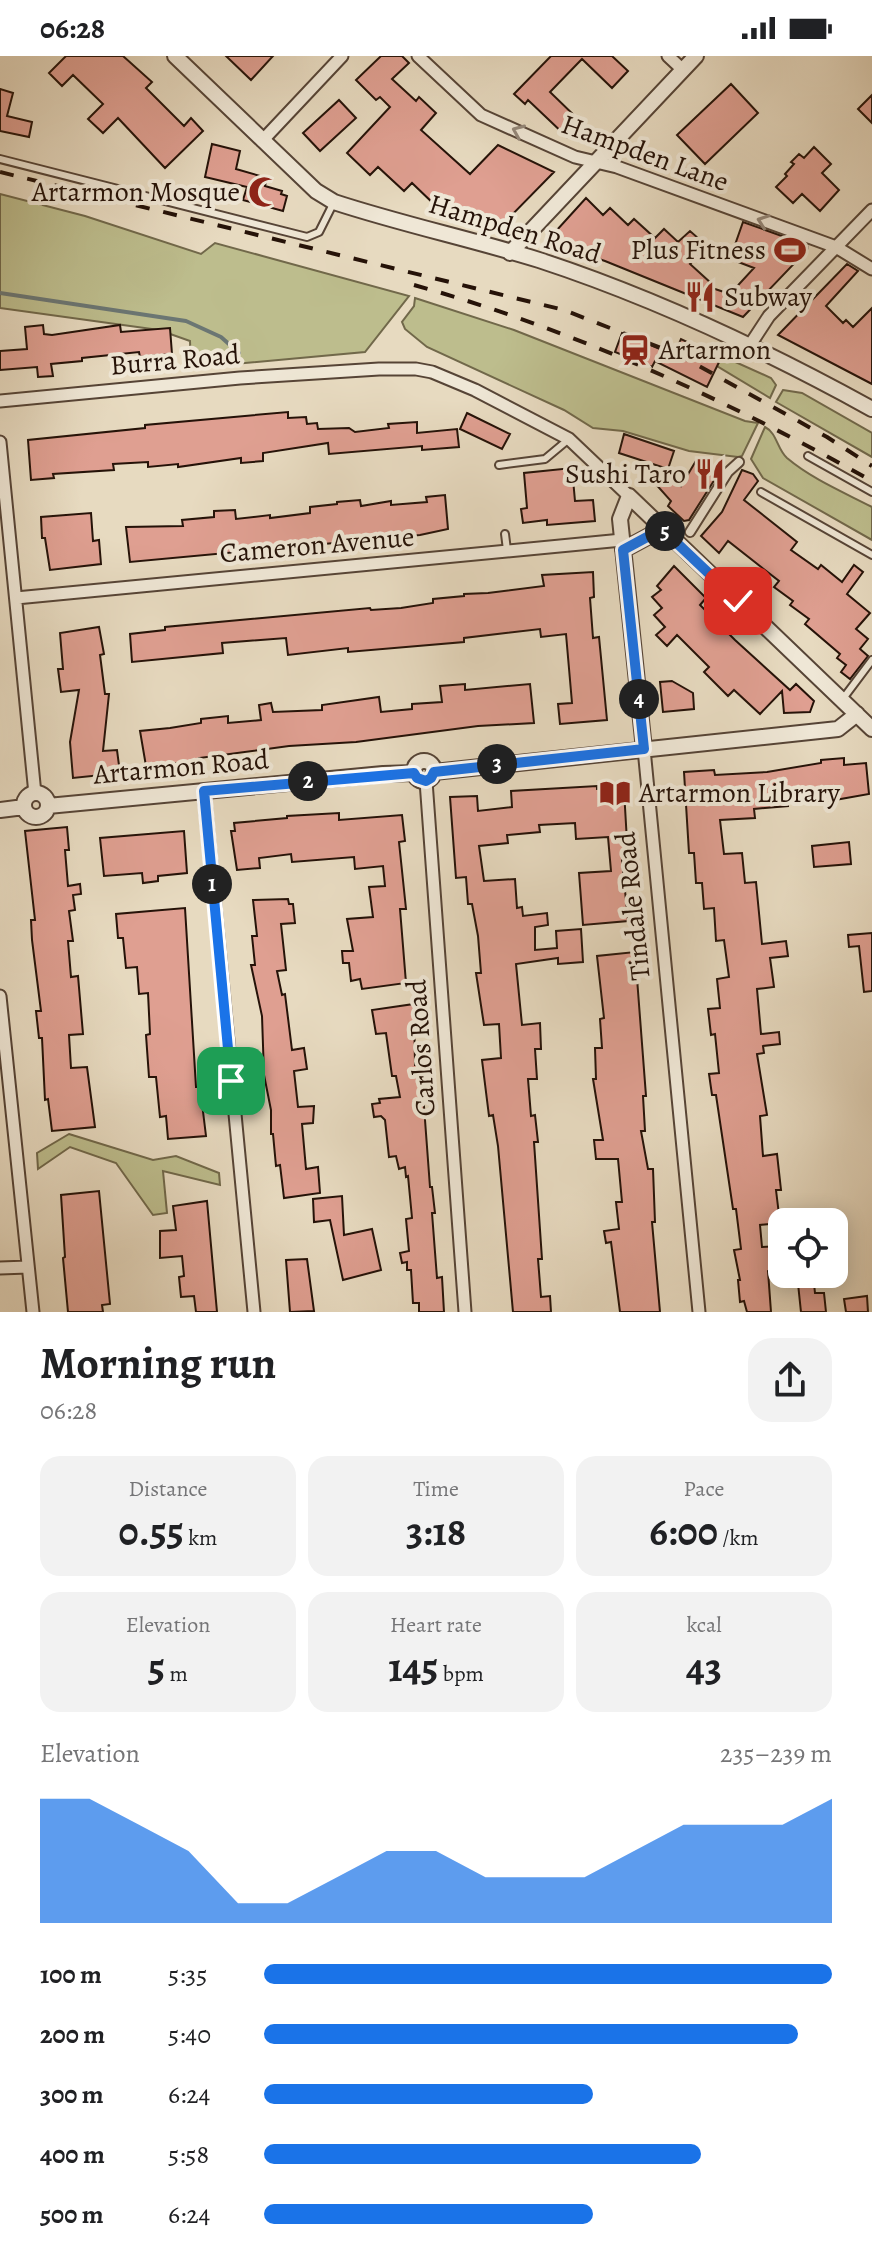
<!DOCTYPE html>
<meta charset="utf-8">
<style>
:root{--surface:#fff;--page:#f2f2f2;--text:#202124;--muted:#757577;--accent:#1a73e8}
body{margin:0;font-family:Alegreya,serif;background:var(--page);color:var(--text);height:100vh;display:flex;flex-direction:column;font-size:30px;white-space:nowrap}
*{box-sizing:border-box;margin:0}
p{font-size:26px;color:var(--muted)}
.icon{flex:none;width:44px;height:44px;fill:none;stroke:currentColor;stroke-width:2;stroke-linecap:round;stroke-linejoin:round}
.map{position:relative;height:1256px;overflow:hidden}
.panel{display:flex;flex-direction:column;background:var(--surface);flex:1}
.panel>*{flex:none}
.tools{position:absolute;left:768px;top:1152px;display:grid;gap:16px}
.tools a{display:grid;place-items:center;width:80px;height:80px;border-radius:16px;background:var(--surface);box-shadow:0 4px 20px #0003;font-size:40px}
.pin{position:absolute;display:grid;place-items:center;width:68px;height:68px;color:#fff;margin:-34px;border-radius:16px;box-shadow:0 4px 12px #0006}
.km{position:absolute;width:40px;height:40px;margin:-20px;border-radius:50%;background:#222;color:#fff;font-size:22px;line-height:40px;text-align:center}
.round{display:grid;place-items:center;flex:none;width:84px;height:84px;border-radius:24px;background:var(--page)}
.overview{display:flex;align-items:center;justify-content:space-between;height:136px;padding:0 40px}
h1{font-size:44px;font-weight:600;line-height:60px}
.metrics{display:grid;grid-template-columns:repeat(3,1fr);gap:12px;height:136px;padding:8px 40px}
.metrics div{display:grid;align-content:center;border-radius:20px;background:var(--page);text-align:center}
.metrics b{font-size:40px;font-weight:600}
.metrics small{font-size:22px;font-weight:400}
.metrics p{font-size:22px}
.chart{height:224px;padding:16px 40px}
.chart p{display:flex;justify-content:space-between}
.chart svg{width:100%;height:144px;margin-top:8px;fill:var(--accent);opacity:.7}
ul{padding:0 40px;list-style:none;font-size:26px}
li{display:grid;grid-template-columns:128px 96px 1fr;align-items:center;height:60px}
li i{height:20px;border-radius:10px;background:var(--accent)}
.status{display:flex;justify-content:space-between;align-items:center;height:56px;padding:0 40px;background:var(--surface);direction:ltr}
.status svg{height:22px;fill:currentColor}
.map>svg:first-child{display:block}
.green{fill:#bdbd8d;stroke:#71684a;stroke-width:2}
.lines{fill:none;stroke-linecap:round;stroke-linejoin:round}
.stream{stroke:#6b7673;stroke-width:4}
.building{fill:#df9f91;stroke:#251208;stroke-width:2}
.service-casing{stroke:#564436;stroke-width:10}
.pedestrian-casing{stroke:#564436;stroke-width:12}
.minor-casing{stroke:#564436;stroke-width:15}
.tertiary-casing{stroke:#564436;stroke-width:18}
.service{stroke:#efe7d6;stroke-width:6}
.pedestrian{stroke:#efe7d6;stroke-width:8}
.minor{stroke:#efe7d6;stroke-width:11}
.tertiary{stroke:#efe7d6;stroke-width:14}
.rail{stroke:#251208;stroke-width:4;stroke-dasharray:14 14;stroke-linecap:butt}
.oneway{stroke:#948779}
.route-casing{stroke:#fff;stroke-width:16}
.route{stroke:#1a73e8;stroke-width:10}
.labels{text-anchor:middle;dominant-baseline:central;stroke-width:8;stroke-linejoin:round;paint-order:stroke}
.street-label{font-size:28px;fill:#251208;stroke:#efe7d6}
.poi-label{font-size:28px;fill:#251208;stroke:#efe7d6;text-anchor:end}
</style>
<div class="status"><b>06:28</b><svg viewBox="0 0 49 12"><path d="M0 12V9h3v3zM5 12V6h3v6zM10 12V3h3v9zM15 12V0h3v12zM26 1h20v11H26zM47 4h2v5h-2z"/></svg></div>
<div class="map">
<svg width="872" height="1256" viewBox="0 0 872 1256">
<rect width="100%" height="100%" fill="#e7dac0"/>
<filter id="stains"><feTurbulence type="fractalNoise" baseFrequency=".0025" numOctaves="4"/><feColorMatrix values="0 0 0 0 .2 0 0 0 0 .09 0 0 0 0 .02 0 0 0 .5 -.17"/></filter>
<radialGradient id="worn" r=".72"><stop offset=".6" stop-color="#630" stop-opacity="0"/><stop offset="1" stop-color="#630" stop-opacity=".3"/></radialGradient>
<path class="green" d="M0 138 85 160 201 198 215 187 409 240 365 296 191 312 190 285 159 274 0 252Z
M415 242 514 274 745 365 758 367 742 400 738 401 689 395 623 375 593 372 564 354 427 291 405 273 402 266 414 250Z
M722 300 771 322 776 329 770 342 717 310Z
M783 334 802 337 872 377V401L776 346Z
M765 371C777 377 777 393 787 402 812 423 843 436 872 451V484L763 422 751 403Z
M69 1078 153 1104 176 1100 219 1117 220 1129 163 1115 167 1157 153 1159 116 1107 70 1091 38 1113 37 1097Z"/>
<g class="lines">
<path class="stream" d="M0 237 186 265 221 281 239 297"/>
</g>
<path class="building" d="M66 0H123L152 26 146 32 184 70 191 62 203 75 165 112 118 62 103 77 88 63 103 48 73 19 62 30 49 17Z
M226 0H273L251 24Z
M381 0H402L409 7 392 23 416 45 419 41 436 57 421 74 470 118 498 89 554 116 501 170 436 150 412 127 404 135 378 111 370 119 347 97 390 51 380 41 376 44 356 24Z
M551 0H612L628 15 612 32 582 3 550 36 581 66 567 81 528 44 525 48 514 38Z
M731 28 758 57 705 108 677 79Z
M0 33 13 37 7 60 32 66 29 81 0 75Z
M872 39V67L858 53Z
M339 44 356 62 320 95 303 77Z
M212 88 240 95 236 113 267 122 265 130 282 135 281 138 287 140 283 155 243 144 247 131 205 121Z
M814 91 831 108 822 117 839 134 820 155 802 138 793 147 776 131 787 120 785 118 794 108 791 106 799 98 804 102Z
M586 142 603 159 610 152 628 169 634 163 655 182 664 173 678 186 690 175 707 190 690 208 712 228V232L730 238 754 212 730 203 743 166 807 189 808 193 743 261 605 205 546 186Z
M847 208 858 215 826 250 843 267 846 264 853 271 872 252V328L778 279Z
M43 269 44 278 52 279 120 269 121 276 170 272 172 298 140 301 139 296 82 302V305L51 308 53 320 38 321 37 311 0 314V295L27 293 25 271Z
M622 277 674 299 681 283 721 302 707 331 655 305 652 311 615 296Z
M288 356V362L306 361 307 368 317 367 318 373 349 372 355 376 389 372 388 368 417 366V377L457 373 459 391 422 394V390L329 398 328 387 263 397V405L241 407V402L178 411V408L148 411V406L113 408 114 414 53 418 54 422 31 424 28 384 145 372V369Z
M467 357 510 378 502 393 460 373Z
M624 378 674 395 668 413 619 397Z
M697 403 718 414 714 421 715 423 689 464 684 465 668 450 671 445 653 425 666 413 681 430Z
M572 412 575 445 593 444 595 465 547 469V464L523 467 521 453 527 452 524 417Z
M742 414 753 418 758 425 744 444 797 486 791 494 818 513 821 509 842 526 854 509 863 516 847 538 870 557 856 573 868 583 860 593 868 600 850 623 841 616 846 609 837 602 840 598 805 568 809 563 790 549 793 545 774 531 779 525 728 485 719 497 701 480 722 456Z
M445 439 448 473 420 479 130 506 126 471 183 470 182 464 214 461V455L235 454 236 463 270 459V462L310 457V451L337 448V446L360 444 361 450 391 445V449L427 446 426 441Z
M91 457 93 485 99 484 101 508 50 514 45 482H42L41 461Z
M674 510 706 542 700 549 735 584 790 634 796 628 814 645 810 656 784 657 782 635 760 658 734 634 728 640 704 616 709 611 677 579 667 590 656 579 665 571 654 559 662 552 652 541 661 534 657 530Z
M593 516 594 541 590 542 593 582 599 581 607 664 560 668 558 648 572 647 566 578 541 581 540 573 464 582V586L348 596V592L288 599 286 582 222 587 223 597 132 606 130 578 165 574V571L370 552 371 554 401 552 433 547V543L464 540V538L488 537 544 530 542 519Z
M99 571 104 598 100 599 105 638H109L103 695 117 694 120 717 73 722 70 686 79 634 61 636 58 613H63L60 577Z
M672 625 693 637 694 653 663 656 660 626Z
M465 628V634L530 628 534 667 478 670 356 686 289 690 199 702 200 705 146 710 140 675 170 672 201 667V663L228 660V667L261 664 259 649 271 647 273 656 322 654V649L379 641 381 656 412 653V648L442 646 440 630Z
M844 702V709L866 707 869 738 835 744V734L787 737 788 750 754 753 755 762 720 764 724 798 742 797 745 827 756 826 762 888 786 885 788 900 770 902 774 931 757 933 761 978 779 976 780 988 763 990 764 997 757 998 767 1059 760 1060 763 1100 777 1098 781 1134H776L780 1167 760 1169 762 1191 780 1190 782 1213 768 1215 771 1256H747L744 1245 740 1246 738 1224H740L734 1194 741 1193 736 1153H733L716 1039H712L709 1018 719 1017 715 978 711 979 708 953 720 952 717 923 729 921 724 884 716 885 714 852 704 853 702 827H696L694 797H689L684 716 714 714 715 719 767 716 821 707V704Z
M597 730V733L619 731 620 734H624L628 803 622 804 628 865 583 869 579 817 611 815 608 781 576 783 575 767 539 769 540 776 507 779 508 787 479 790 484 825 515 823 517 852 522 851 523 860 547 857 548 869 535 871V894L557 892 556 875 581 873 583 906 558 908V902L516 908 522 969 540 967 541 993H535L537 1023H528L531 1060 535 1059 538 1086H534L542 1203H538L541 1241 550 1240 551 1256H513L498 1090 493 1059 489 1060 482 1004 501 1002 499 968 484 969 476 917H481L478 880 472 848H468L466 821 456 822 450 741 477 740 478 755 512 751 511 735Z
M339 757V764L402 759 405 785 399 786 406 853H400L406 927 362 933 360 923 351 925 349 907H343L342 895H353L347 863 373 861 369 831 385 830 383 810 355 813 354 801 292 806 291 798 259 802 260 812 237 814 231 775H235L234 767 287 762V760Z
M67 771 69 794H65L68 830 80 828 81 838 73 839 75 854 69 855 73 885H68L71 921 78 920 83 978 69 979 71 1012 87 1011 95 1071 52 1075 48 1043 45 1044 42 982H39L36 955H41L32 884 31 864H35L25 775Z
M184 775 187 817 158 820V825L143 827 142 817 104 820 100 782Z
M849 786 851 808 814 811 812 790Z
M288 843 289 848H293L295 867 281 868 286 914 277 915 282 939 285 938 292 994 304 992 307 1013 294 1015 298 1051 314 1050 313 1067 302 1068 306 1113 318 1111 320 1137 284 1142 280 1109 276 1110 273 1078H271V1054L264 1019 262 960 251 909H255L252 880H257L253 844Z
M185 852 196 1031H200L206 1080 168 1083 166 1060 160 1061 156 1021H149L146 979 150 978 148 937 139 938 137 911 126 912 123 882H118L116 858Z
M872 877V935L864 936 859 890 849 891 848 879Z
M635 896 646 1040H643L645 1075H641L648 1113H653L655 1166H652L660 1256H620L611 1186 606 1187 604 1175 619 1173 616 1146H622L618 1103H596L594 1084H603L593 1023H596L595 992H602L600 963 604 962 597 900Z
M414 948 415 1009H420L423 1037 430 1131H432L435 1157H432L437 1222 442 1221 444 1256H419V1247H413L411 1214H407V1206L402 1207 400 1197 409 1195 406 1163 412 1162 408 1120 406 1121 405 1111 399 1113 396 1100 389 1101 385 1064 381 1060 374 1061 372 1048 380 1047 379 1043 400 1041 396 1020H392L386 977 376 978 372 954Z
M99 1135 110 1248 102 1249 103 1256H68L63 1202 65 1201 61 1139Z
M342 1140 344 1179 372 1173 381 1214 343 1224 330 1164 314 1166 313 1143Z
M207 1145 217 1256H196L194 1240 181 1241 179 1221 184 1220 182 1200 160 1202V1175L176 1174 173 1150Z
M307 1203 314 1255 290 1256 286 1204Z
M797 1218H813L815 1237H824L826 1256H801Z
M867 1240 868 1256H846L844 1243Z"/>
<g class="lines">
<defs>
<path id="service" d="M0 103 307 181 319 176 334 146
M808 400 872 436
M499 409 545 403 569 383
M761 436 872 499
M505 478 507 494
M842 644 872 604"/>
<path id="pedestrian" d="M690 476 728 416 739 406"/>
<path id="minor" d="M418 0 481 59 575 101 617 111 836 191 872 213
M668 0 683 14
M262 85 342 0
M750 289 769 260 872 154
M0 345 240 322 379 313H416L432 316 475 334 569 383 629 440
M0 386 35 738
M16 542 622 484
M644 693 699 1256
M426 725 465 1256
M204 735 254 1256
M0 940 33 1256
M0 1212 28 1211"/>
<path id="tertiary" d="M175 0 316 135 334 146C401 168 471 183 539 204 655 242 765 294 872 353
M510 197 696 0
M623 494 662 473
M644 693 620 463 629 440 872 673
M414 715a10 10 0 1 1 20 0a10 10 0 1 1-20 0Z
M434 716 838 673 857 658
M24 749a12 12 0 1 1 24 0a12 12 0 1 1-24 0Z
M48 750 383 718 414 717
M0 754 24 751"/>
</defs>
<use href="#service" class="service-casing"/>
<use href="#pedestrian" class="pedestrian-casing"/>
<use href="#minor" class="minor-casing"/>
<use href="#tertiary" class="tertiary-casing"/>
<use href="#service" class="service"/>
<use href="#pedestrian" class="pedestrian"/>
<use href="#minor" class="minor"/>
<use href="#tertiary" class="tertiary"/>
<path class="rail" d="M0 116 564 254 679 299 827 381 872 410
M414 229C575 274 727 344 872 425"/>
</g>
<defs><path id="oneway-chevron" d="M-2-3.5L2.5 0L-2 3.5" fill="none" stroke-width="1.6" stroke-linecap="round" stroke-linejoin="round" transform="scale(2)"/></defs>
<g class="oneway">
<use href="#oneway-chevron" transform="translate(518 75) rotate(-157)"/>
<use href="#oneway-chevron" transform="translate(763 165) rotate(-160)"/>
</g>
<g class="lines">
<defs>
<path id="route" d="M231 1025 204 735 414 717 417 722 426 725 431 722 434 716 644 693 623 494 662 473 738 545"/>
</defs>
<use href="#route" class="route-casing"/>
<use href="#route" class="route"/>
</g>
<defs>
<symbol id="mosque-bare" viewBox="-9 -9 18 18"><path d="M3.5-4.9A6 6 0 1 0 3.5 4.9A5 5 0 1 1 3.5-4.9Z" fill="#8f2418" stroke="#efe7d6" stroke-width="2.5" paint-order="stroke"/></symbol>
<symbol id="stadium-bare" viewBox="-9 -9 18 18"><path d="M0-5a6.5 5 0 1 0 0 10a6.5 5 0 1 0 0-10ZM-3.5-1.8h7v3.6h-7Z" fill="#8f2418" stroke="#efe7d6" stroke-width="2.5" paint-order="stroke"/></symbol>
<symbol id="restaurant-bare" viewBox="-9 -9 18 18"><path d="M-5-6h1v4h1v-4h1v4h1v-4h1v5L-1.5 .5V6h-2V.5L-5-1ZM5-6V6H3V1.5H1.5Q1.5-4 5-6Z" fill="#8f2418" stroke="#efe7d6" stroke-width="2.5" paint-order="stroke"/></symbol>
<symbol id="station-bare" viewBox="-9 -9 18 18"><path d="M-3-6H3Q5-6 5-4V2Q5 4 3 4L4.5 6H3L1.5 4h-3L-3 6H-4.5L-3 4Q-5 4-5 2V-4Q-5-6-3-6ZM-3.5-4v3h7v-3ZM-3.5 1v1.5H-2V1ZM2 1v1.5H3.5V1Z" fill="#8f2418" stroke="#efe7d6" stroke-width="2.5" paint-order="stroke"/></symbol>
<symbol id="library-bare" viewBox="-9 -9 18 18"><path d="M-6-4Q-3-5.5-.7-3.5V5Q-3 3-6 4ZM6-4Q3-5.5 .7-3.5V5Q3 3 6 4Z" fill="#8f2418" stroke="#efe7d6" stroke-width="2.5" paint-order="stroke"/></symbol>
</defs>
<g fill-rule="evenodd">
<use href="#mosque-bare" x="242" y="114" width="44" height="44"/>
<use href="#stadium-bare" x="768" y="172" width="44" height="44"/>
<use href="#restaurant-bare" x="678" y="219" width="44" height="44"/>
<use href="#station-bare" x="613" y="272" width="44" height="44"/>
<use href="#restaurant-bare" x="688" y="396" width="44" height="44"/>
<use href="#library-bare" x="593" y="715" width="44" height="44"/>
</g>
<g class="labels">
<g class="street-label">
<text transform="translate(645 97) rotate(20)">Hampden Lane</text>
<text transform="translate(515 173) rotate(17)">Hampden Road</text>
<text transform="translate(175 304) rotate(-5)">Burra Road</text>
<text transform="translate(317 489) rotate(-5)">Cameron Avenue</text>
<text transform="translate(181 711) rotate(-5)">Artarmon Road</text>
<text transform="translate(633 850) rotate(-96)">Tindale Road</text>
<text transform="translate(421 992) rotate(-94)">Carlos Road</text>
</g>
<g class="poi-label">
<text x="240" y="136">Artarmon Mosque</text>
<text x="766" y="194">Plus Fitness</text>
<text x="724" y="241" text-anchor="start">Subway</text>
<text x="659" y="294" text-anchor="start">Artarmon</text>
<text x="686" y="418">Sushi Taro</text>
<text x="639" y="737" text-anchor="start">Artarmon Library</text>
</g>
</g>
<rect width="100%" height="100%" filter="url(#stains)"/>
<rect width="100%" height="100%" fill="url(#worn)"/>
</svg>
<div class="tools">
<a><svg class="icon" aria-label="locate" viewBox="0 0 24 24"><circle cx="12" cy="12" r="6"/><path d="M12 2v4M12 18v4M2 12h4M18 12h4"/></svg></a>
</div>
<div class="pin" style="left:231px;top:1025px;background:#1e9e55"><svg class="icon" aria-label="arrive" viewBox="0 0 24 24"><path d="M6 21V4h12l-3 4 3 4H6"/></svg></div>
<div class="pin" style="left:738px;top:545px;background:#d93025"><svg class="icon" aria-label="check" viewBox="0 0 24 24"><path d="M5 12l5 5 9-10"/></svg></div>
<b class="km" style="left:212px;top:828px">1</b>
<b class="km" style="left:308px;top:725px">2</b>
<b class="km" style="left:497px;top:708px">3</b>
<b class="km" style="left:639px;top:643px">4</b>
<b class="km" style="left:665px;top:475px">5</b>
</div>
<section class="panel">
<div class="overview"><div><h1>Morning run</h1><p>06:28</p></div><a class="round"><svg class="icon" aria-label="share" viewBox="0 0 24 24"><path d="M12 15V3M7 8l5-5 5 5M5 13v7h14v-7"/></svg></a></div>
<div class="metrics">
<div><p>Distance</p><b>0.55<small> km</small></b></div>
<div><p>Time</p><b>3:18</b></div>
<div><p>Pace</p><b>6:00<small> /km</small></b></div>
</div>
<div class="metrics">
<div><p>Elevation</p><b>5<small> m</small></b></div>
<div><p>Heart rate</p><b>145<small> bpm</small></b></div>
<div><p>kcal</p><b>43</b></div>
</div>
<div class="chart"><p><span>Elevation</span>235–239 m</p>
<svg viewBox="0 0 160 44" preserveAspectRatio="none"><path d="M0 44V6L10 6L20 14L30 22L40 38L50 38L60 30L70 22L80 22L90 30L100 30L110 30L120 22L130 14L140 14L150 14L160 6V44z"/></svg>
</div>
<ul>
<li><b>100 m</b>5:35<i style="width:100%"></i></li>
<li><b>200 m</b>5:40<i style="width:94%"></i></li>
<li><b>300 m</b>6:24<i style="width:58%"></i></li>
<li><b>400 m</b>5:58<i style="width:77%"></i></li>
<li><b>500 m</b>6:24<i style="width:58%"></i></li>
</ul>
</section>
